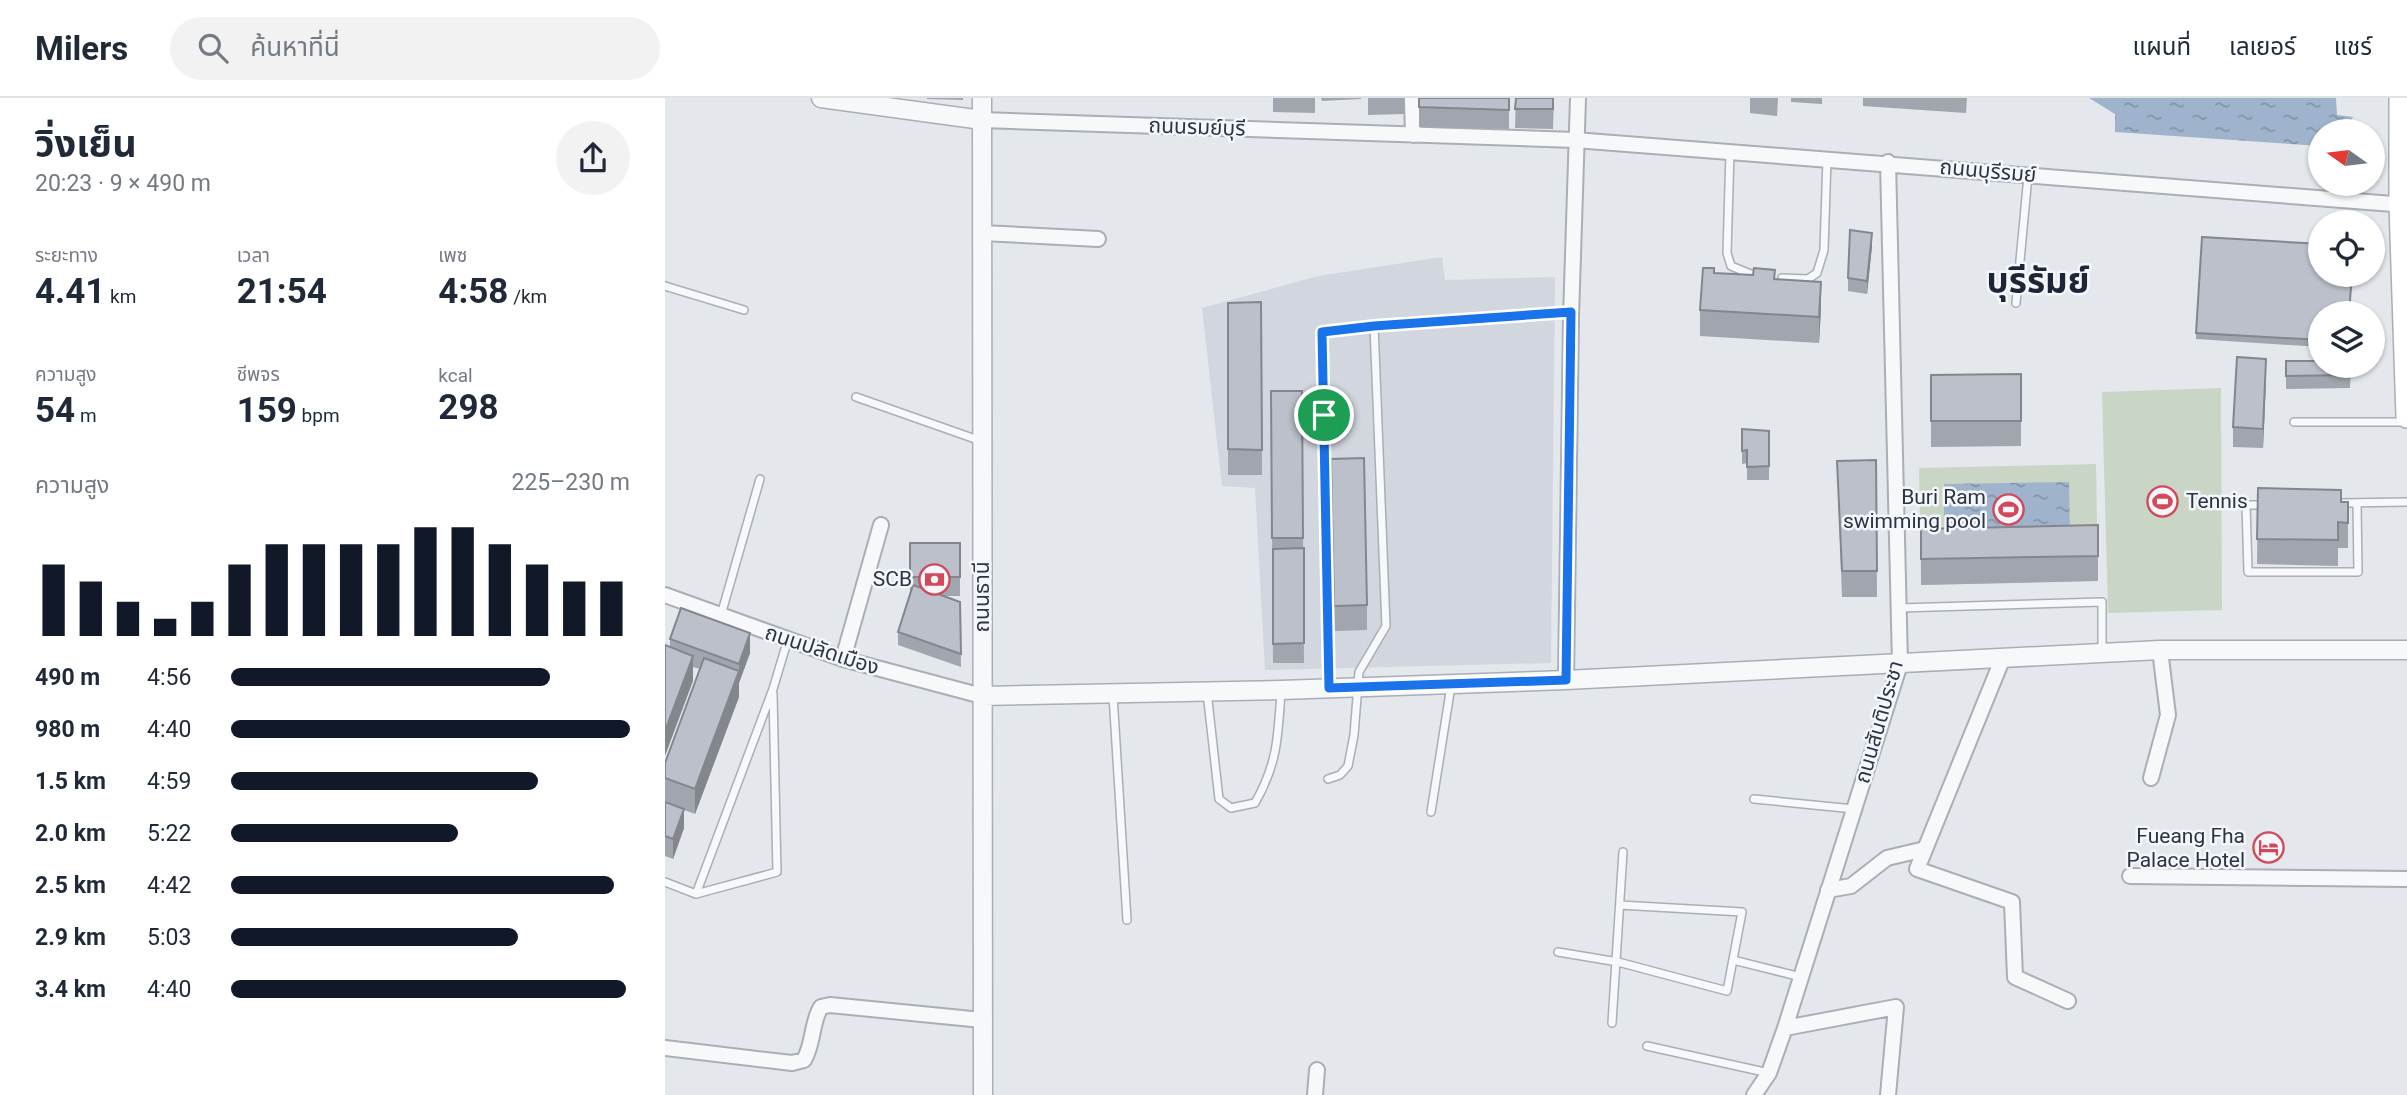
<!DOCTYPE html>
<html lang="th">
<meta charset="utf-8">
<style>
:root{--surface:#fff;--page:#f2f2f3;--text:#1f2937;--muted:#747a83;--line:#e0e1e3;--accent:#111827}
body{margin:0;font-family:Roboto,"Noto Sans Thai",sans-serif;background:var(--page);color:var(--text);height:100vh;display:flex;flex-direction:column;font-size:26px;white-space:nowrap}
*{box-sizing:border-box;margin:0}
p{font-size:23px;color:var(--muted)}
.icon{flex:none;width:38px;height:38px;fill:none;stroke:currentColor;stroke-width:2;stroke-linecap:round;stroke-linejoin:round}
.map{position:relative;flex:1;overflow:hidden}
.sheet{display:flex;flex-direction:column;background:var(--surface);width:665px}
.sheet>*{flex:none}
.needle{width:46px;rotate:284deg}
.tools{position:absolute;left:1643px;top:21px;display:grid;gap:14px}
.tools a{display:grid;place-items:center;width:77px;height:77px;border-radius:50%;background:var(--surface);box-shadow:0 2px 5px #0004;font-size:35px}
.pin{position:absolute;display:grid;place-items:center;width:60px;height:60px;color:#fff;margin:-30px;border:4px solid #fff;border-radius:50%;box-shadow:0 2px 7px #0007}
.round{display:grid;place-items:center;flex:none;width:74px;height:74px;border-radius:37px;background:var(--page)}
.headline{display:flex;align-items:center;justify-content:space-between;height:119px;padding:0 35px}
h1{font-size:38px;font-weight:700;line-height:52px}
.metrics{display:grid;grid-template-columns:repeat(3,1fr);gap:10px;height:119px;padding:7px 35px}
.metrics div{display:grid;align-content:center}
.metrics b{font-size:35px;font-weight:700}
.metrics small{font-size:19px;font-weight:400}
.metrics p{font-size:19px}
.chart{height:196px;padding:14px 35px}
.chart p{display:flex;justify-content:space-between}
.chart svg{width:100%;height:126px;margin-top:7px;stroke:var(--accent);stroke-width:6}
ul{padding:0 35px;list-style:none;font-size:23px}
li{display:grid;grid-template-columns:112px 84px 1fr;align-items:center;height:52px}
li i{height:18px;border-radius:9px;background:var(--accent)}
header{display:flex;align-items:center;gap:42px;box-sizing:border-box;height:98px;padding:0 35px;background:var(--surface);border-bottom:2px solid var(--line)}
header strong{font-size:33px}
nav{display:flex;gap:38px;margin-inline-start:auto;font-size:24px}
.search{width:490px;height:63px;background:var(--page);display:flex;align-items:center;gap:18px;box-sizing:border-box;padding:0 24px;border-radius:38px;color:var(--muted);font-size:26px}
main{display:flex;flex:1;min-height:0}
.map>svg:first-child{display:block}
.built{fill:#d2d6de}
.park{fill:#c9d6c5}
.water{fill:url(#water-ripples)}
.lines{fill:none;stroke-linecap:round;stroke-linejoin:round}
.service-casing{stroke:#a9aeb7;stroke-width:10}
.minor-casing{stroke:#a9aeb7;stroke-width:18}
.tertiary-casing{stroke:#a9aeb7;stroke-width:21}
.secondary-casing{stroke:#a9aeb7;stroke-width:24}
.service{stroke:#f7f8fa;stroke-width:7}
.minor{stroke:#f7f8fa;stroke-width:14}
.tertiary{stroke:#f7f8fa;stroke-width:18}
.secondary{stroke:#fff;stroke-width:21}
.wall{fill:#a1a5ae}
.shaded-wall{fill:#83868d}
.building{fill:#bbc0ca;stroke:#83868d;stroke-width:2}
.route-casing{stroke:#fff;stroke-width:14}
.route{stroke:#1a73e8;stroke-width:9}
.labels{text-anchor:middle;dominant-baseline:central;stroke-width:5;stroke-linejoin:round;paint-order:stroke}
.street-label{font-size:21px;fill:#2b3445;stroke:#f4f6f9}
.poi-label{font-size:21px;fill:#2b3445;stroke:#f4f6f9;text-anchor:end}
.town-label{font-size:35px;font-weight:bold;fill:#1d2536;stroke:#f4f6f9}
</style>
<header>
<strong>Milers</strong>
<div class="search"><svg class="icon" aria-label="search" viewBox="0 0 24 24"><circle cx="10" cy="10" r="6"/><path d="M15 15l6 6"/></svg>ค้นหาที่นี่</div>
<nav><a>แผนที่</a><a>เลเยอร์</a><a>แชร์</a></nav>
</header>
<main>
<section class="sheet">
<div class="headline"><div><h1>วิ่งเย็น</h1><p>20:23 · 9 × 490 m</p></div><a class="round"><svg class="icon" aria-label="share" viewBox="0 0 24 24"><path d="M12 15V3M7 8l5-5 5 5M5 13v7h14v-7"/></svg></a></div>
<div class="metrics">
<div><p>ระยะทาง</p><b>4.41<small> km</small></b></div>
<div><p>เวลา</p><b>21:54</b></div>
<div><p>เพซ</p><b>4:58<small> /km</small></b></div>
</div>
<div class="metrics">
<div><p>ความสูง</p><b>54<small> m</small></b></div>
<div><p>ชีพจร</p><b>159<small> bpm</small></b></div>
<div><p>kcal</p><b>298</b></div>
</div>
<div class="chart"><p><span>ความสูง</span>225–230 m</p>
<svg viewBox="0 0 160 44" preserveAspectRatio="none"><path d="M5 44V19M15 44V25M25 44V32M35 44V38M45 44V32M55 44V19M65 44V12M75 44V12M85 44V12M95 44V12M105 44V6M115 44V6M125 44V12M135 44V19M145 44V25M155 44V25"/></svg>
</div>
<ul>
<li><b>490 m</b>4:56<i style="width:80%"></i></li>
<li><b>980 m</b>4:40<i style="width:100%"></i></li>
<li><b>1.5 km</b>4:59<i style="width:77%"></i></li>
<li><b>2.0 km</b>5:22<i style="width:57%"></i></li>
<li><b>2.5 km</b>4:42<i style="width:96%"></i></li>
<li><b>2.9 km</b>5:03<i style="width:72%"></i></li>
<li><b>3.4 km</b>4:40<i style="width:99%"></i></li>
</ul>
</section>
<div class="map">
<svg width="1742" height="997" viewBox="0 0 1742 997">
<defs>
<pattern id="water-ripples" width="26" height="14" patternUnits="userSpaceOnUse" patternTransform="scale(1.75)"><rect width="26" height="14" fill="#9fb4cc"/><path d="M2 4q2-2 4 0t4 0M15 11q2-2 4 0t4 0" fill="none" stroke="#8293a7"/></pattern>
</defs>
<rect width="100%" height="100%" fill="#e4e7ec"/>
<path class="built" d="M777 159 780 182 890 179 886 565 600 572 590 390 557 388 537 210 653 178Z"/>
<path class="park" d="M1556 290 1557 512 1443 515 1437 294Z
M1431 366 1433 483 1256 487 1254 370Z"/>
<path class="water" d="M1424 0H1671L1672 17 1688 19 1681 33H1656L1655 48 1450 34V16Z
M1404 384 1405 435 1279 437V386Z"/>
<g class="lines">
<defs>
<path id="service" d="M1065 54 1062 155 1066 168 1088 177
M1117 180 1143 181 1152 175 1159 152 1162 61
M0 188 79 212
M1351 205 1363 78
M191 299 316 343
M1629 324H1740
M1676 405 1742 404
M1601 407H1581L1583 474H1693L1692 405
M1234 510 1437 504V555
M56 517 95 381
M664 589 657 234 709 227 906 214
M542 594 554 701 566 710 590 705C613 665 613 637 616 593
M448 597 462 822
M663 681 675 677 683 668 689 637 694 574 721 528 709 227
M1089 701 1189 711
M766 714 786 588
M0 784 31 796 108 591 123 541
M31 796 112 774 108 596
M893 854 953 864 1062 893 1077 814 955 807
M1068 862 1136 879
M947 925 958 754
M982 948 1104 975"/>
<path id="minor" d="M747 0 748 37
M317 22 910 42 1741 107
M317 135 433 141
M0 497 178 561 317 598
M178 561 216 427
M1337 562 1252 771 1347 804 1350 879 1403 903
M901 582 906 220 913 0
M1486 680 1503 617 1495 552
M1465 778 1742 781
M1163 792 1186 788 1222 760 1260 751
M1120 930 1231 909 1223 997
M0 950 127 965 139 962C149 945 146 925 156 909L165 907 317 922
M650 997 652 972
M1089 997 1104 975 1120 930 1235 566 1223 64"/>
<path id="tertiary" d="M156 0 317 22
M317 0 318 997
M317 598 616 592 901 582 1495 552H1742"/>
<path id="secondary" d="M1735 0V107L1742 319"/>
</defs>
<use href="#service" class="service-casing"/>
<use href="#minor" class="minor-casing"/>
<use href="#tertiary" class="tertiary-casing"/>
<use href="#secondary" class="secondary-casing"/>
<use href="#service" class="service"/>
<use href="#minor" class="minor"/>
<use href="#tertiary" class="tertiary"/>
<use href="#secondary" class="secondary"/>
</g>
<path class="wall" d="M262 0H298V2L262 1Z
M608 0H650V15L608 14Z
M656 0H696V1L657 3Z
M703 0H739V16L703 17Z
M754 0H844V31L754 29Z
M851 0H889L888 31 850 30Z
M1085 0H1113L1112 18 1085 15Z
M1126 0H1157V6L1126 4Z
M1198 0H1302L1301 15 1198 8Z
M1207 148 1202 196 1183 193V180Z
M1049 175 1110 181 1156 210 1154 245 1035 238V212Z
M596 204 597 377H563V205Z
M1656 215V249L1531 241V235Z
M1621 263 1686 268 1685 290 1621 291Z
M1356 276V348L1266 349V277Z
M1601 280 1598 350 1568 349V329Z
M606 293H637L639 565H608Z
M1077 331 1104 333V382H1082V365L1077 366Z
M1211 362 1212 499H1177L1172 363Z
M666 386 702 507V532L669 533Z
M1593 390 1683 404V450H1673V468L1592 466Z
M1433 427V483L1256 487V431Z
M245 445H295V498H280L295 504 296 569 233 547V534L245 496Z
M5 541 85 555 74 585V599L30 716 19 712V730L8 761 0 758V665L35 571 28 569V583L5 549Z"/>
<path class="shaded-wall" d="M1207 135V148L1202 196V183Z
M1156 184V210L1154 245V219Z
M1601 261V280L1598 350V331Z
M85 535V555L74 585V566Z
M28 558V583L0 658V633Z
M74 573V599L30 716V691Z
M19 711V730L8 761V741Z"/>
<path class="building" d="M754 0H844V12L754 9Z
M851 0H888V11H850Z
M1185 132 1207 135 1202 183 1183 180Z
M1537 139 1656 146V177H1687L1684 215H1656V242L1531 235Z
M1038 170H1049V175L1088 177 1089 170 1110 172 1109 181 1156 184 1154 219 1035 212Z
M596 204 597 352 563 351V205Z
M1572 259 1601 261 1598 331 1568 329Z
M1621 263H1656V268H1686L1685 277 1621 278Z
M1356 276V323H1266V277Z
M606 293H637L638 440H607Z
M1077 331 1104 333V368L1082 369V352L1077 353Z
M699 360 702 507 669 508 666 361Z
M1211 362 1212 473H1177L1172 363Z
M1593 390 1676 392V404H1683V425L1673 424V442L1592 441Z
M1433 427V458L1256 461V431Z
M245 445H295V479H245Z
M639 450V545L608 546V451Z
M248 487 295 504 296 556 233 534Z
M16 510 85 535 74 566 5 541Z
M0 547 28 558 0 633Z
M39 560 74 573 30 691 0 680V665Z
M0 704 19 711 8 741 0 738Z"/>
<g class="lines">
<defs>
<path id="route" d="M906 214 901 582 664 590 657 234 709 228Z"/>
</defs>
<use href="#route" class="route-casing"/>
<use href="#route" class="route"/>
</g>
<defs>
<symbol id="stadium-ring" viewBox="-11 -11 22 22"><circle r="9.5" fill="#f4f6f9" stroke="#d1495b" stroke-width="1.5"/><path d="M0-5a6.5 5 0 1 0 0 10a6.5 5 0 1 0 0-10ZM-3.5-1.8h7v3.6h-7Z" fill="#d1495b"/></symbol>
<symbol id="bank-ring" viewBox="-11 -11 22 22"><circle r="9.5" fill="#f4f6f9" stroke="#d1495b" stroke-width="1.5"/><path d="M-6-4H6V4H-6ZM0-2.3a2.3 2.3 0 1 0 0 4.6a2.3 2.3 0 1 0 0-4.6Z" fill="#d1495b"/></symbol>
<symbol id="hotel-ring" viewBox="-11 -11 22 22"><circle r="9.5" fill="#f4f6f9" stroke="#d1495b" stroke-width="1.5"/><path d="M-6-4.5h1.5V1H6V5H4.5V3h-9V5H-6ZM-4 0a1.8 1.8 0 1 1 3.6 0ZM.5 0V-2.5h3Q6-2.5 6 0Z" fill="#d1495b"/></symbol>
</defs>
<g fill-rule="evenodd">
<use href="#stadium-ring" x="1480" y="386" width="35" height="35"/>
<use href="#stadium-ring" x="1326" y="394" width="35" height="35"/>
<use href="#bank-ring" x="252" y="464" width="35" height="35"/>
<use href="#hotel-ring" x="1586" y="732" width="35" height="35"/>
</g>
<g class="labels">
<g class="street-label">
<text transform="translate(532 29) rotate(2)">ถนนรมย์บุรี</text>
<text transform="translate(1323 73) rotate(5)">ถนนบุรีรมย์</text>
<text transform="translate(317 499) rotate(-90)">ถนนธานี</text>
<text transform="translate(157 552) rotate(18)">ถนนปลัดเมือง</text>
<text transform="translate(1214 624) rotate(-74)">ถนนสันติประชา</text>
</g>
<g class="poi-label">
<text x="1321" y="399">Buri Ram<tspan x="1321" dy="24">swimming pool</tspan></text>
<text x="1521" y="403" text-anchor="start">Tennis</text>
<text x="247" y="481">SCB</text>
<text x="1580" y="738">Fueang Fha<tspan x="1580" dy="24">Palace Hotel</tspan></text>
</g>
<g class="town-label">
<text x="1373" y="183">บุรีรัมย์</text>
</g>
</g>
</svg>
<div class="tools">
<a><svg class="needle" viewBox="-14 -14 28 28"><path d="M0-13l5 13h-10z" fill="#e53935"/><path d="M0 13l5-13h-10z" fill="#747a83"/></svg></a>
<a><svg class="icon" aria-label="locate" viewBox="0 0 24 24"><circle cx="12" cy="12" r="6"/><path d="M12 2v4M12 18v4M2 12h4M18 12h4"/></svg></a>
<a><svg class="icon" aria-label="layers" viewBox="0 0 24 24"><path d="M12 4l9 5-9 5-9-5zM3 14l9 5 9-5"/></svg></a>
</div>
<div class="pin" style="left:659px;top:317px;background:#1e9e55"><svg class="icon" aria-label="arrive" viewBox="0 0 24 24"><path d="M6 21V4h12l-3 4 3 4H6"/></svg></div>
</div>
</main>
